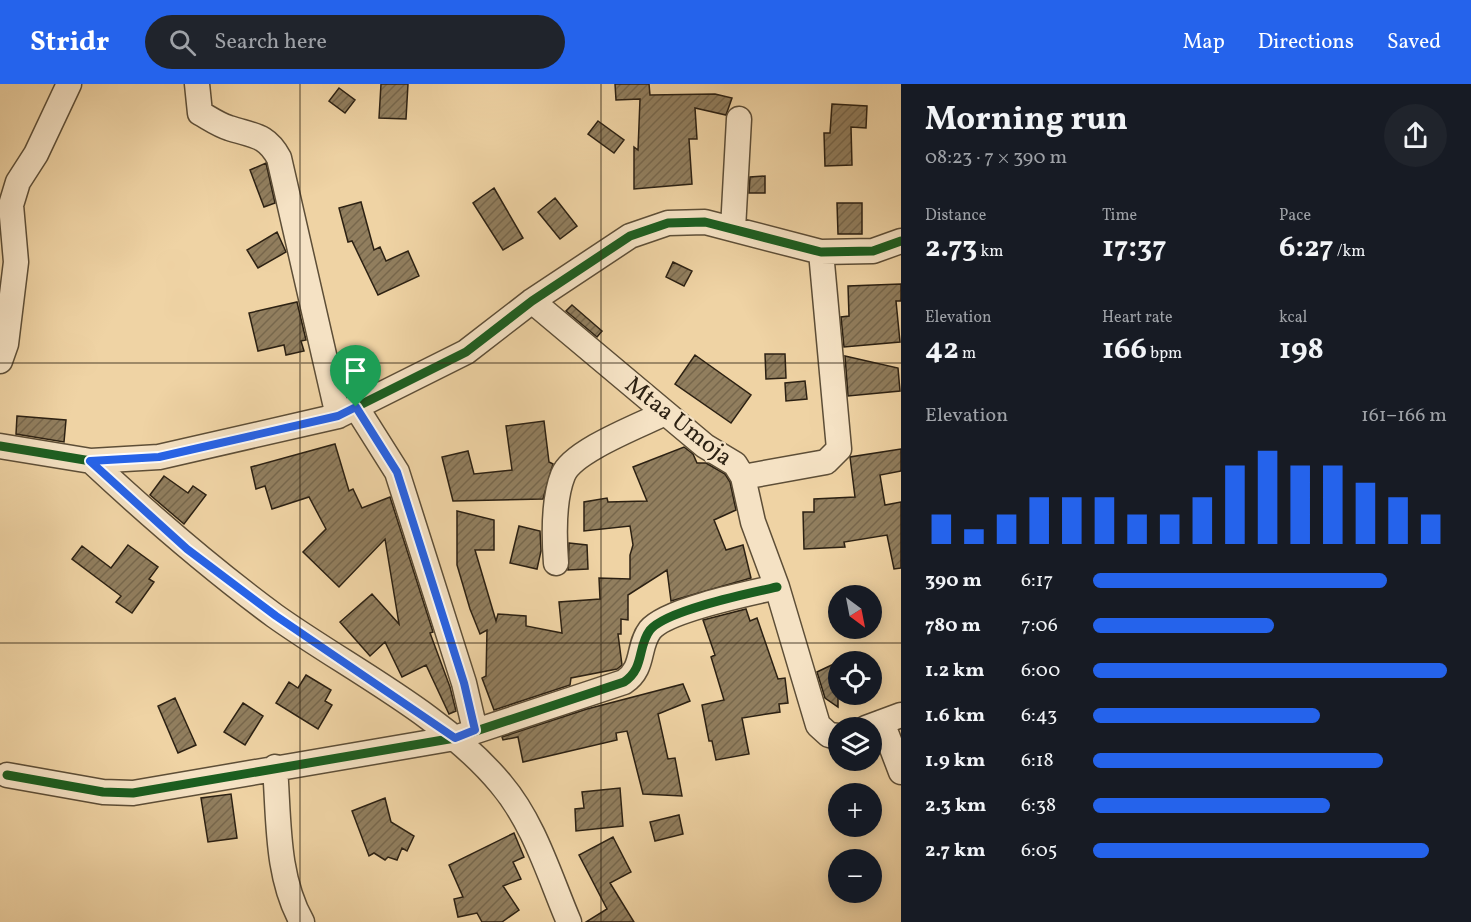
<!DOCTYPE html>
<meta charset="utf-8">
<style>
:root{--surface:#171b24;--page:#20242c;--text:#f1f3f6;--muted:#9ea1a6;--accent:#2563eb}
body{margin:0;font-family:Vollkorn,serif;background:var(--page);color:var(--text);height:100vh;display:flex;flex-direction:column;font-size:22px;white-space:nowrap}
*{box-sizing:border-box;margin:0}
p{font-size:20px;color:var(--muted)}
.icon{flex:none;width:33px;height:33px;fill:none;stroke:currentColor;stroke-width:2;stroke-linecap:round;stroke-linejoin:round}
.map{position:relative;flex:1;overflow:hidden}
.side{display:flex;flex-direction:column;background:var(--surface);width:570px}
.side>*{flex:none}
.needle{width:39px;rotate:148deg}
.buttons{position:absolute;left:828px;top:501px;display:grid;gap:12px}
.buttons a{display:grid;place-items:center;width:54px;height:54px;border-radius:50%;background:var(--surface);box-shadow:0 3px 15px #0003;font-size:30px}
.pin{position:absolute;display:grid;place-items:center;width:51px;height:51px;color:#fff;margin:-62px -26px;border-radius:50% 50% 50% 0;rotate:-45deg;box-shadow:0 0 6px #0007}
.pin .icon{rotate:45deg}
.round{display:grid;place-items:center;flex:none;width:63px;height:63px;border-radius:32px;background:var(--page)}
.head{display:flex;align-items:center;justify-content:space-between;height:102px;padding:0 24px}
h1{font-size:33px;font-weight:700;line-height:45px}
.metrics{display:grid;grid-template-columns:repeat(3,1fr);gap:9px;height:102px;padding:6px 24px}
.metrics div{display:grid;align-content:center}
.metrics b{font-size:30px;font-weight:700}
.metrics small{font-size:16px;font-weight:400}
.metrics p{font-size:16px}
.chart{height:168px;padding:12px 24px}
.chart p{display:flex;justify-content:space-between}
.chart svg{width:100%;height:108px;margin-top:6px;stroke:var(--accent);stroke-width:6}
ul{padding:0 24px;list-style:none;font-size:20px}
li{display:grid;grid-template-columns:96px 72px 1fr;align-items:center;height:45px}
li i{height:15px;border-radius:8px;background:var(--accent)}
header{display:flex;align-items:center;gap:36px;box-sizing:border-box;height:84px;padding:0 30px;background:var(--accent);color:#fff}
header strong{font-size:28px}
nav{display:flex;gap:33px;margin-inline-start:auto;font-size:21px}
.search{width:420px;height:54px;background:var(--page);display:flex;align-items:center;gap:15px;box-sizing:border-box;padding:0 21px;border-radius:33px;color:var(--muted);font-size:22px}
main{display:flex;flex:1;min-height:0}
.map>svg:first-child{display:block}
.building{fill:url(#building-hatch);stroke:#2c2113;stroke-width:1.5}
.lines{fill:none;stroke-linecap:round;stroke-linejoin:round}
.minor-casing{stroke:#5d4e37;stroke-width:27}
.minor{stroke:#f5e2c4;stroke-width:24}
.cycleway-casing{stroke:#f5e2c4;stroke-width:13}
.cycleway{stroke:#1b5e20;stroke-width:9}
.route-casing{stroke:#fff;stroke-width:12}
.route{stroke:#2563eb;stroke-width:8}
.grid{fill:none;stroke:#2c2113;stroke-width:1.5;stroke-opacity:0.55}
.labels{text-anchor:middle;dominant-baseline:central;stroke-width:4.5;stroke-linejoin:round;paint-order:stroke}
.street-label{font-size:24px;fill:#2c2113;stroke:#f5e2c4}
</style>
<header>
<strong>Stridr</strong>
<div class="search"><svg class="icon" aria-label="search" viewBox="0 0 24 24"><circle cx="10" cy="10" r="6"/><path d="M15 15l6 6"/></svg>Search here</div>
<nav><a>Map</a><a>Directions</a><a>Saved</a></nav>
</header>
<main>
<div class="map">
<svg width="901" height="838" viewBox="0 0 901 838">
<defs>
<pattern id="building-hatch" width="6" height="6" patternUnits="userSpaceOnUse" patternTransform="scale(1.5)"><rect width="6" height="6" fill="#917e5e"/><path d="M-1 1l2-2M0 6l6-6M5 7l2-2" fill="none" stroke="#77674c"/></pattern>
</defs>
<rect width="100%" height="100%" fill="#efd3a4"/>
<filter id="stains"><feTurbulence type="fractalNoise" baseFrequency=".00333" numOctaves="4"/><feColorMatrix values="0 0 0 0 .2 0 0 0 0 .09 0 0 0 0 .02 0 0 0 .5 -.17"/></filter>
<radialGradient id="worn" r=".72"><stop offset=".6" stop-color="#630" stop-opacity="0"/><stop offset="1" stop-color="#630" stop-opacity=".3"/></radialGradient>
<path class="building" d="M381 0H408L406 35 379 34Z
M615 0H649L650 11 715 10 732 14 726 31 695 24 697 55H689L692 100 634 105V63L638 66 640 15 616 16Z
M339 4 355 16 345 29 329 17Z
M832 20 867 22 866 44 851 43 852 81 825 82 824 49H830Z
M598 37 624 56 614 69 588 50Z
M266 79 275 119 264 123 250 86Z
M765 92V109H749L750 93Z
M494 104 523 154 503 166 473 119Z
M555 114 577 142 560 155 538 128Z
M361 118 374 166 380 163 386 177 408 167 419 192 378 211 352 157 348 158 339 124Z
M837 119H862V150H838Z
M277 148 286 168 258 184 247 166Z
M673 178 692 187 684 202 666 193Z
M901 200V217H896L900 258 844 263 841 233 849 232 848 202Z
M297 218 306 256 301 257 304 267 286 271 284 261 258 267 249 229Z
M572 221 602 247 597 253 566 227Z
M765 270H785L786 294 766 295Z
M695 271 751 311 731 339 675 300Z
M845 272 898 284 900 307 848 312Z
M805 297 807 315 786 317 785 299Z
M17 332 66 336 64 358 16 350Z
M544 337 549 378 553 380 543 415 453 417 442 373 468 367 474 390 512 386 506 342Z
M335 360 349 407 353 405 362 424 390 413 433 548 430 549 450 603 456 627 449 630 426 581 402 593 385 558 370 572 340 538 372 510 399 540 385 455 339 503 303 468 326 445 309 413 272 425 265 402 256 405 251 383Z
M684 363 693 370 697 379H706L725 390 730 398 736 426 714 436 726 466 743 461 751 494 671 517 667 486 628 511V536L621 535V550H618L622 581 617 585 571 594 570 601 494 626 482 594 486 592 487 546 480 550 470 525 457 481V427L494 436V466H475L496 537 498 530 526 532V542L562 549 559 518 600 515 599 494 630 495V471L633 461 630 442 584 447V418L607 414 608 418 647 417 633 383Z
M901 365V387L880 391 885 421 901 418V484L894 485 887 451 844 458 845 463 804 465 803 428H814V415L855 413 850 373Z
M164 392 188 409 193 402 206 411 184 440 150 411Z
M519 442 540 447 541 467 537 485 510 479Z
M569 459 587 461 588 485 568 486Z
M128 461 158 483 149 495 154 498 132 529 116 518 121 512 72 475 82 462 111 484Z
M746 525 750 537 757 534 778 595 785 594 788 619 779 620 780 628 742 634 749 670 716 676 712 657H709L702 621 724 616 711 573 715 571 703 536Z
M838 578V623L825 614 817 588Z
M306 591 331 606 325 617 332 621 318 645 276 619 289 598 298 604Z
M683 600 690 617 658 630 668 675 675 674 682 712 643 710 627 647 616 649 617 656 523 678 518 653 503 656 502 653 587 625Z
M175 614 196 661 178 669 158 622Z
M243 619 263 632 245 661 224 648Z
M620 704 623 742 576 747 575 725 584 724 582 708Z
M231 710 237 754 208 758 201 714Z
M385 714 391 738 414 752 407 767 402 764 397 776 388 773 385 776 374 769 369 772 352 727Z
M679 731 683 750 655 757 650 738Z
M514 749 524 773 513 778 521 795 503 802 519 826 502 838H482L477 829 458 833 454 815 463 813 449 781Z
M613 753 631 788 610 799 634 838H586L607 825 579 771Z"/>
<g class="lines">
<defs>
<path id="minor" d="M197 0 200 29C209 34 219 41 229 44 253 52 266 50 279 74L338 332
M733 145 739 35
M532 217 705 362 735 380 743 393 753 438 777 503 818 641 829 651 838 652
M0 277 6 260 16 178 11 121 18 98 36 70 69 0
M356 323 397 388 464 599 475 646
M0 362 91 377 159 373 338 332 466 268 532 217 630 152 668 139 705 138 821 168 873 167 901 157
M91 377C150 432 210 484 275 532 348 584 444 631 501 700 534 739 549 791 569 838
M743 393 826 378 839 365 821 168
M556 479C554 452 553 416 563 391 572 367 641 341 665 329
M882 638 901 688
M866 644 901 631
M275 683C279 735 276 792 302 838
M7 691 103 708 133 709 455 654 624 598C645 584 637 563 650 546 666 526 750 509 777 503"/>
</defs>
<use href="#minor" class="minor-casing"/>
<use href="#minor" class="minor"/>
<defs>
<path id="cycleway" d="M0 362 91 377 159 373 338 332 466 268 532 217 630 152 668 139 705 138 821 168 873 167 901 157
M7 691 103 708 133 709 455 654 624 598C645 584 637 563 650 546 666 526 750 509 777 503"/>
</defs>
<use href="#cycleway" class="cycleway-casing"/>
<use href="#cycleway" class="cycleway"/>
</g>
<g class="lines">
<defs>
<path id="route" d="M356 323 397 388 464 599 475 646 455 654 276 532 187 465 90 377 159 373 338 332Z"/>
</defs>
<use href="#route" class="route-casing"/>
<use href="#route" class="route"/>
</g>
<path class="grid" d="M300 0V838M601 0V838M0 279H901M0 559H901"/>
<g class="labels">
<g class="street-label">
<text transform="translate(678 338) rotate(38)">Mtaa Umoja</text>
</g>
</g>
<rect width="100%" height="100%" filter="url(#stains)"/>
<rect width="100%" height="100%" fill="url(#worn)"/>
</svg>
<div class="buttons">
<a><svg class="needle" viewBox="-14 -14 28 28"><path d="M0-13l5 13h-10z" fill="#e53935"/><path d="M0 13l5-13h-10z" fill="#9ea1a6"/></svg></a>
<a><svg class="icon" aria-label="locate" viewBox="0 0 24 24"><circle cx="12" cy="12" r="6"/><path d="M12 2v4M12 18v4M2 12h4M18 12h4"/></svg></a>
<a><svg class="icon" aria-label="layers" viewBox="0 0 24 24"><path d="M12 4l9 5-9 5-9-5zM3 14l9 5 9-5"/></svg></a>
<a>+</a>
<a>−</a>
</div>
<div class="pin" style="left:356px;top:323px;background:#1e9e55"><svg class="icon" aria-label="arrive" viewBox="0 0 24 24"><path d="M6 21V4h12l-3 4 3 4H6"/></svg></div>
</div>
<section class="side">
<div class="head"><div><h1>Morning run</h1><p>08:23 · 7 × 390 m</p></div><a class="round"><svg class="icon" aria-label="share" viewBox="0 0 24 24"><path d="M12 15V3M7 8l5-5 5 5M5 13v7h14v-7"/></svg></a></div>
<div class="metrics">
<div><p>Distance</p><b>2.73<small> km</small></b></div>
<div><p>Time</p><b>17:37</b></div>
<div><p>Pace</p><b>6:27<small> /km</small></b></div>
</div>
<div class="metrics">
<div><p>Elevation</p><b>42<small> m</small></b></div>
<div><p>Heart rate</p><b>166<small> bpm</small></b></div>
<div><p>kcal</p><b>198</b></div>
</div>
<div class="chart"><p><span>Elevation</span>161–166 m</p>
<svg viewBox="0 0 160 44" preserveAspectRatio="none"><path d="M5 44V32M15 44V38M25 44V32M35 44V25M45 44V25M55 44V25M65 44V32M75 44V32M85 44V25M95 44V12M105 44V6M115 44V12M125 44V12M135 44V19M145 44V25M155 44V32"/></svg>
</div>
<ul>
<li><b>390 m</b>6:17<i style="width:83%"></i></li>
<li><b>780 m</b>7:06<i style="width:51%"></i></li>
<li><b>1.2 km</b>6:00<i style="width:100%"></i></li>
<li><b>1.6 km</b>6:43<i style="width:64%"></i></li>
<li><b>1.9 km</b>6:18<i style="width:82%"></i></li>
<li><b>2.3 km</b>6:38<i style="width:67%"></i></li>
<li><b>2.7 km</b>6:05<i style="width:95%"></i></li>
</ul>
</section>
</main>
